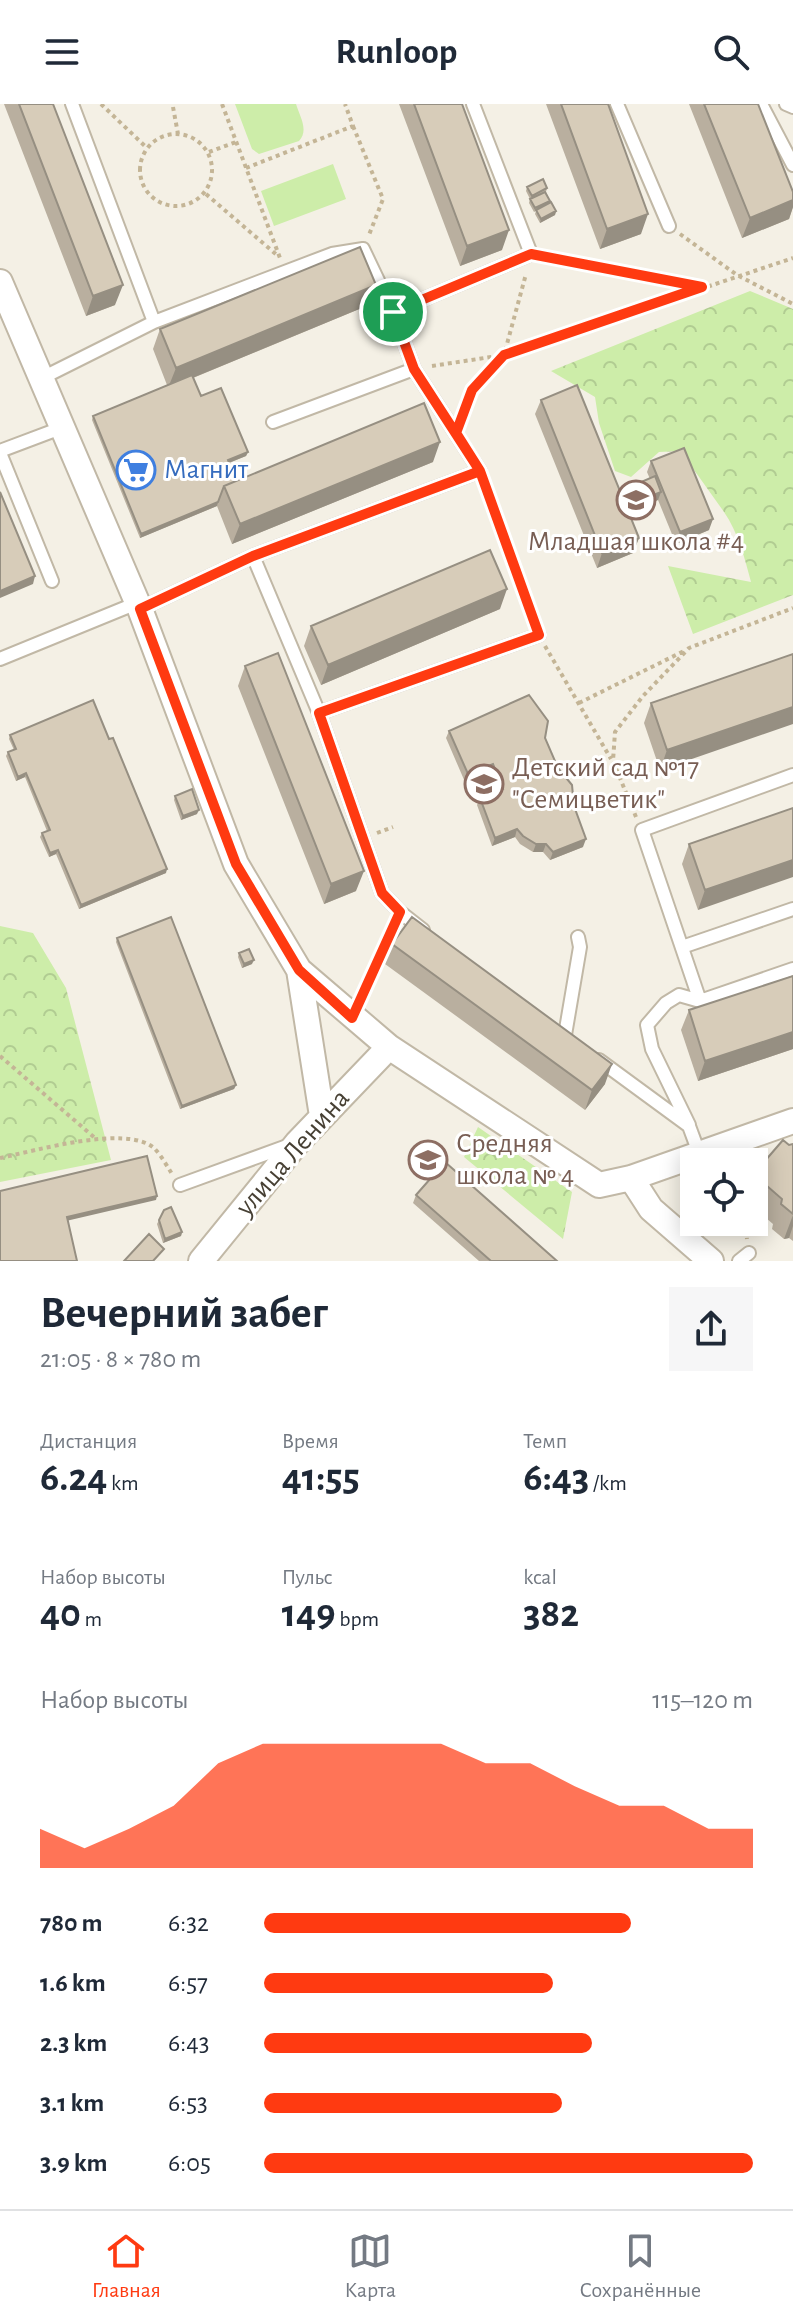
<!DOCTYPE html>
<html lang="ru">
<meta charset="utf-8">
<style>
:root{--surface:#fff;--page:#f6f6f7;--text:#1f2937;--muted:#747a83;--line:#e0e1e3;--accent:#ff3a11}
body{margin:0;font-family:"Alegreya Sans",sans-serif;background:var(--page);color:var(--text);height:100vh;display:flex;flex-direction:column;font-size:30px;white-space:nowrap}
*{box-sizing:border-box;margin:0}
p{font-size:26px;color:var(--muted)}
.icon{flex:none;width:44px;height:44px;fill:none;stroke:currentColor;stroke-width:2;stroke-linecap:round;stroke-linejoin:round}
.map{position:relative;height:1157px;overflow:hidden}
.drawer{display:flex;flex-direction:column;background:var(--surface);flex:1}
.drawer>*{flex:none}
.controls{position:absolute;left:680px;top:1044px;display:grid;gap:16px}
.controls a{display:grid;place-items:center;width:88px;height:88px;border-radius:0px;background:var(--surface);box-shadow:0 4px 20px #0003;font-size:40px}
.pin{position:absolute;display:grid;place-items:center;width:68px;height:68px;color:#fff;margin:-34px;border:4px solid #fff;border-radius:50%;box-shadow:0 2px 8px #0007}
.round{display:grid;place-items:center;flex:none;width:84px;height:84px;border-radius:0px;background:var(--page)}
.overview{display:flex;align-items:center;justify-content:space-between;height:136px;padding:0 40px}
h1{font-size:44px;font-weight:600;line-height:60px}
.stats{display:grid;grid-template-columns:repeat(3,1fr);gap:12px;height:136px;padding:8px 40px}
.stats div{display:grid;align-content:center}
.stats b{font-size:40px;font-weight:600}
.stats small{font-size:22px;font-weight:400}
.stats p{font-size:22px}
.chart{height:224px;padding:16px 40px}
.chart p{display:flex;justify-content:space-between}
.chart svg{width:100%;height:144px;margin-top:8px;fill:var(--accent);opacity:.7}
ul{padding:0 40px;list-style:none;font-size:26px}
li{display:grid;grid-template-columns:128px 96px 1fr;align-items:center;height:60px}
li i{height:20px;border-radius:10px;background:var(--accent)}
header{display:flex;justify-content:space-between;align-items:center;height:104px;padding:0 40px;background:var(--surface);font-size:36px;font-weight:600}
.tabs{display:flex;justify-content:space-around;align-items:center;height:112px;border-top:2px solid var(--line);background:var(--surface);font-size:22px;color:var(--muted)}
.tabs a{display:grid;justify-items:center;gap:4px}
.tabs .on{color:var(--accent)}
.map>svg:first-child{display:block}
.forest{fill:url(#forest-crowns)}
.park{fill:#cdeda9}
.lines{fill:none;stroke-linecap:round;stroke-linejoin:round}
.lane-casing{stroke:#c1b8a6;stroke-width:16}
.street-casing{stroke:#c1b8a6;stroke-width:28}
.path{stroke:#c4b596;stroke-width:4;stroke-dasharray:4 4;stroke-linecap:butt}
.lane{stroke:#fff;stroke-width:12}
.street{stroke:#fff;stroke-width:24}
.wall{fill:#b9af9f}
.shaded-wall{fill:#968f82}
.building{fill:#d7ccb9;stroke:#968f82;stroke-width:2}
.route-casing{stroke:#fff;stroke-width:16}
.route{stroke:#ff3a11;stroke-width:10}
.labels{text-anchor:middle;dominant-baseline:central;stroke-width:6;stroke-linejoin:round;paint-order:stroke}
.shop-label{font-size:28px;fill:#366cbe;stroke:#fff;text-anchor:start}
.education-label{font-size:28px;fill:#785e54;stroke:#fff;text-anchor:start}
.street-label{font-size:28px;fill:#474034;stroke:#fff}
</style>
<header><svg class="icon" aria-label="menu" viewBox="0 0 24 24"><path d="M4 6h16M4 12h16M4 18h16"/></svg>Runloop<svg class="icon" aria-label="search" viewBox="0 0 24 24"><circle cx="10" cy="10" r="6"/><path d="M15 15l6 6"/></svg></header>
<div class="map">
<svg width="793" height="1157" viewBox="0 0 793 1157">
<defs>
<pattern id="forest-crowns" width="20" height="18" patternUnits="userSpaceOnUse" patternTransform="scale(2)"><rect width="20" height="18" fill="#cdeda9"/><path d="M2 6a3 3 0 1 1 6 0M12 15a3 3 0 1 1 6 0" fill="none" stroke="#b1cc92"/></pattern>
</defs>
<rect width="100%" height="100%" fill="#f4f0e5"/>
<path class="forest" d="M750 187 793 205V491L693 530 668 462 751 478C745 455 738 428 724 408 710 388 695 368 681 347L659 348 631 373 615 367 599 319 595 293 551 267Z
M0 822 33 829 66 884 111 1056 0 1078Z
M478 1023 572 1088 563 1135 464 1053Z"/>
<path class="park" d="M235 0H296C300 13 309 26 299 37L259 50 252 45Z
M333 60 346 95 274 122 261 87Z"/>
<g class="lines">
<defs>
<path id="lane" d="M72 0 154 218
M617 0 669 122
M761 0 793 61
M786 0 793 3
M393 208 531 150 473 0
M40 275 154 218 332 150 363 145 393 208 414 265 480 367 253 452 140 505
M273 318 414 265
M0 347 61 324
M0 349 52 477
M253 452 319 609 382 789 400 808 423 826
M0 555 137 499
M319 609 539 531
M682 843 793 805
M700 897 642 726 793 671
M565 931 580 843 578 833
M599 956 689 1022 699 1049
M689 1021 652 945 647 921 666 899 679 891 700 897 793 865
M180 1081 290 1041
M739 1157 749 1149"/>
<path id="street" d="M0 178 140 505 236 760 299 866 389 943 599 1081 631 1074 793 1017
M299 866 322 1012
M631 1074 651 1105 711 1157
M201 1157 297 1039 389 943"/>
</defs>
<use href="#lane" class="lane-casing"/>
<use href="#street" class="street-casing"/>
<path class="path" d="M101 0 147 44
M222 0 280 154
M173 3 178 30
M353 22 383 95 369 131
M140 66a36 36 0 1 1 72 0a36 36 0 1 1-72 0Z
M209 48 236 38
M246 64 353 22 345 0
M206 90 278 152
M680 130 737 171 793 200
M547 153 699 183
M432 262 504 251 793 154
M462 312 472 286 504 251 526 170
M485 381 533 516
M545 542 611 655
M579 599 684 547
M636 713 613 657 615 628 643 592 689 544 793 504
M377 729 393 723
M362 894 394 822
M0 952 95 1034
M0 1054C35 1047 126 1020 154 1044 161 1051 167 1062 172 1070
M745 1118 747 1135"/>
<use href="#lane" class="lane"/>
<use href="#street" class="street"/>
</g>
<path class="wall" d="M4 0H53L115 201 86 212Z
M399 0H462L502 146 460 162Z
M546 0H608L641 130 600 145Z
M689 0H758L793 88V103L789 115 742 134Z
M527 83 547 84 546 88 550 97 549 99 556 107 555 111 540 119 535 110 536 107 534 108 529 99 530 95 526 87Z
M376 181 369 201 193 274 201 292 248 348 246 352 229 359 236 377 433 358 232 440 217 402 140 434 92 316 93 312 167 281 153 245 160 225Z
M541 296 620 387 650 375 647 368 651 357 709 426 676 440 658 396 628 408 639 434 633 449 597 464 535 310Z
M500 505 321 581 304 542 311 522Z
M793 550 660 666 644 619 651 599Z
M245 562 356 787 324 800 238 582Z
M449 627 545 634 574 702 583 743 550 756 543 748H533L520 740 515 733 492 742 477 701 480 694 498 687 490 668 465 678 446 634Z
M10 631 166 769 79 805 56 750 49 753 40 733 42 729 47 727 25 673 16 677 6 652 8 648 14 646 9 635Z
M175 692 197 710 181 716 174 696Z
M793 704 698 806 682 760 689 740Z
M117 834 236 981 234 985 180 1005 116 838Z
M392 840 605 980 585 1006 385 860Z
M239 849 252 860 242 864 238 853Z
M793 872V945L698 977 681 926 689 906Z
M793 1040V1137L789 1134 784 1135 772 1125 773 1120 758 1107 755 1096 754 1095V1077L758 1065Z
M416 1091 557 1157H479L413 1099Z
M164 1106 182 1128 181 1132 163 1139 157 1120Z"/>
<path class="shaded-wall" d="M793 96V103L789 115 742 134 750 114Z
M556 107 555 111 540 119 541 115Z
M648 110 641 130 600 145 607 125Z
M509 126 502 146 460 162 467 142Z
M123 181 115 201 86 212 93 192Z
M376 181 369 201 168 284 176 264Z
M440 338 433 358 232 440 240 420Z
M248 348 246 352 226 360 228 356Z
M661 388 658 396 618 412 621 404Z
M218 398 217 402 140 434 141 430Z
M713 415 709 426 676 440 680 428Z
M639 434 633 449 597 464 602 449Z
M35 472 33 480 0 494V487Z
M507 485 500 505 321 581 328 561Z
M793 603V620L660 666 667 646Z
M493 660 490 668 465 678 468 670Z
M26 669 25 673 16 677 18 673Z
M199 706 197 710 181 716 183 712Z
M517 725 515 733 492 742 495 734Z
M586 735 583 743 550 756 553 748Z
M536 740H546L543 748H533Z
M58 746 56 750 49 753 50 749Z
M793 756V773L698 806 705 786Z
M167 765 166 769 79 805 81 801Z
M364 767 356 787 324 800 331 780Z
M254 856 252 860 242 864 244 860Z
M793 928V945L698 977 705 957Z
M612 960 605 980 585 1006 592 986Z
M236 981 234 985 180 1005 182 1002Z
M157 1092 156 1096 66 1117 67 1113Z
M793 1111V1122L789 1134 784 1135Z
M182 1128 181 1132 163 1139 165 1135Z"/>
<path class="building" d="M19 0H53L123 181 93 192Z
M414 0H462L509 126 467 142Z
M561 0H608L648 110 607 125Z
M704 0H758L793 88V96L750 114Z
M543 75 547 84 532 92 527 83Z
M545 88 550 97 535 104 530 95Z
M551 98 556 107 541 115 536 106Z
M360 143 376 181 176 264 160 225Z
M192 271 201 292 221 284 248 348 228 356 236 377 224 382 218 398 141 430 93 312Z
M577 281 639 434 602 449 541 296Z
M424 299 440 338 240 420 224 382Z
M684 344 713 415 680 428 651 357Z
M655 372 661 388 626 402 620 387Z
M0 388 35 472 0 487Z
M490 446 507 485 328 561 311 522Z
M278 549 364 767 331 780 245 562Z
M793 550V603L667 646 651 599Z
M529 591 548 617 545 634 558 664 572 681 574 702 586 735 553 748 546 740H536L523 732 517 725 495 734 480 694 503 685 493 660 468 670 449 627Z
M93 596 109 635 113 634 167 765 81 801 58 746 50 749 42 729 50 726 26 669 18 673 8 648 16 645 10 631Z
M192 685 199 706 183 712 175 692Z
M793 704V756L705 786 689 740Z
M171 813 236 981 182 1002 117 834Z
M412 813 612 960 592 986 392 840Z
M249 845 254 856 244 860 239 849Z
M793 872V928L705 957 689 906Z
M783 1036 789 1041 793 1040V1110L781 1100 782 1095 767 1082 765 1071 758 1065Z
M147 1052 157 1092 67 1113 77 1157H0V1087Z
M445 1058 557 1157H491L416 1091Z
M171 1103 182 1128 165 1135 159 1116 164 1106Z
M149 1130 164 1145 153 1157H124Z"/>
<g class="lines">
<defs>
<path id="route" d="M393 208 414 265 480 367 253 452 140 505 236 760 299 866 352 914 400 808 382 789 319 609 539 531 480 367 456 329 472 286 504 251 702 183 531 150 393 208"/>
</defs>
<use href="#route" class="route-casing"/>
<use href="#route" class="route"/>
</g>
<defs>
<symbol id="supermarket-ring" viewBox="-11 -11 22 22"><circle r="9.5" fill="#fff" stroke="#3f7fe0" stroke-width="1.5"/><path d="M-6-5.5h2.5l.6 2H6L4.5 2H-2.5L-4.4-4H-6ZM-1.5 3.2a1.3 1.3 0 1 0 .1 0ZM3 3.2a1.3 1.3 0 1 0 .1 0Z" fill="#3f7fe0"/></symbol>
<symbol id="school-ring" viewBox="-11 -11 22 22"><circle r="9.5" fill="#fff" stroke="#8d6e63" stroke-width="1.5"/><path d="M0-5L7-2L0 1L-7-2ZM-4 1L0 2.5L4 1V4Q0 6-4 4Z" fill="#8d6e63"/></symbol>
</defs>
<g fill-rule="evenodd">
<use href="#supermarket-ring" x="114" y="344" width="44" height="44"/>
<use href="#school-ring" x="614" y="374" width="44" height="44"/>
<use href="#school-ring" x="462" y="658" width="44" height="44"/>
<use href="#school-ring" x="406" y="1034" width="44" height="44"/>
</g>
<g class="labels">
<g class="shop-label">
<text x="164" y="366">Магнит</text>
</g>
<g class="education-label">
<text x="636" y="438" text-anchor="middle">Младшая школа #4</text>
<text x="512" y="664">Детский сад №17<tspan x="512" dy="32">"Семицветик"</tspan></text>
<text x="456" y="1040">Средняя<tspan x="456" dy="32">школа № 4</tspan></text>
</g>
<g class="street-label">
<text transform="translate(293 1049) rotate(-49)">улица Ленина</text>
</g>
</g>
</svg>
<div class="controls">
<a><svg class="icon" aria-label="locate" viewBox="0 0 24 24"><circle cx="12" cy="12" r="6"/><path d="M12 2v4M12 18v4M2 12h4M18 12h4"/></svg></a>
</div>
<div class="pin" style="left:393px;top:208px;background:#1e9e55"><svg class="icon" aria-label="arrive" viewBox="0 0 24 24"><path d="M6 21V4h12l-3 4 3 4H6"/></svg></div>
</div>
<section class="drawer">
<div class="overview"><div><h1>Вечерний забег</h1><p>21:05 · 8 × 780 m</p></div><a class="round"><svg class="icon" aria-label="share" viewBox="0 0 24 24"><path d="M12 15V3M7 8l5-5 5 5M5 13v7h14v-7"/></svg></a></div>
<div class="stats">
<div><p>Дистанция</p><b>6.24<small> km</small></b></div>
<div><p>Время</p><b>41:55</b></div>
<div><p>Темп</p><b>6:43<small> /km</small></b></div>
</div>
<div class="stats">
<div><p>Набор высоты</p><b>40<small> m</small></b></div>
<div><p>Пульс</p><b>149<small> bpm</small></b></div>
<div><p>kcal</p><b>382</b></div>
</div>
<div class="chart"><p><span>Набор высоты</span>115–120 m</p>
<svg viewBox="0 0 160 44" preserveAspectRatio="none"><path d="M0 44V32L10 38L20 32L30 25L40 12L50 6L60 6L70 6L80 6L90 6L100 12L110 12L120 19L130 25L140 25L150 32L160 32V44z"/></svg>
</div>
<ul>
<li><b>780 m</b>6:32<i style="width:75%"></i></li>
<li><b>1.6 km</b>6:57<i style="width:59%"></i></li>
<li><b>2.3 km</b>6:43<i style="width:67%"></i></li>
<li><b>3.1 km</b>6:53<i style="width:61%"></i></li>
<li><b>3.9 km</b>6:05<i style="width:100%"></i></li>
</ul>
</section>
<nav class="tabs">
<a class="on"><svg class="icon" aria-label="home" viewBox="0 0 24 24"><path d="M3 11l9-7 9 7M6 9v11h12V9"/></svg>Главная</a>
<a><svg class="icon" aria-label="map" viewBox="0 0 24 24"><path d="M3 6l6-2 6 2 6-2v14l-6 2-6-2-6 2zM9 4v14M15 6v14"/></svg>Карта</a>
<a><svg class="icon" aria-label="saved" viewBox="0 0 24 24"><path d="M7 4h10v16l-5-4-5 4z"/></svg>Сохранённые</a>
</nav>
